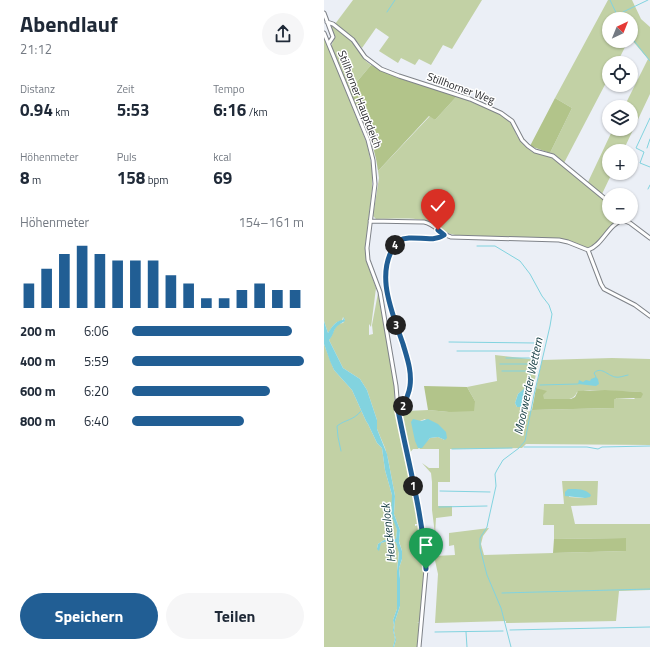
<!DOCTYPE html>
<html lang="de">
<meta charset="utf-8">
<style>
:root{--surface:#fff;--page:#f6f6f7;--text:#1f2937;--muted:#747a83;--accent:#215e94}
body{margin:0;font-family:"Titillium Web",sans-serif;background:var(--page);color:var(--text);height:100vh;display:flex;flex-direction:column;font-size:15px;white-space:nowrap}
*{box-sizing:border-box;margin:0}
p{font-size:13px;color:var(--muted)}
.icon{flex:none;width:22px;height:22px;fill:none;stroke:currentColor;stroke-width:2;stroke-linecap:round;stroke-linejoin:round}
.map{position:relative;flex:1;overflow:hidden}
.panel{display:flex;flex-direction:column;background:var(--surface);width:324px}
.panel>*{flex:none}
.needle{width:26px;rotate:43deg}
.fabs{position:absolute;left:278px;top:12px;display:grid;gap:8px}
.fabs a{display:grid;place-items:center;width:36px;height:36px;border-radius:50%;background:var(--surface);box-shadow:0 1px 3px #0004;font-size:20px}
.pin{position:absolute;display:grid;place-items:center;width:34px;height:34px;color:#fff;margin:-41px -17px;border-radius:50% 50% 50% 0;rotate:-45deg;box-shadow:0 0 4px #0007}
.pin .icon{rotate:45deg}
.km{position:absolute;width:20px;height:20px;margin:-10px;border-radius:50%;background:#222;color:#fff;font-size:11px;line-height:20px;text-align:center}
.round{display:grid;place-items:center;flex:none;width:42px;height:42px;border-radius:21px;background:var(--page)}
.overview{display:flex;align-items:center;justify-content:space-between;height:68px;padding:0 20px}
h1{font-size:22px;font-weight:700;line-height:30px}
.stats{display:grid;grid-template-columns:repeat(3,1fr);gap:6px;height:68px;padding:4px 20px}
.stats div{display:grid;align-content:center}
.stats b{font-size:17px;font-weight:700}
.stats small{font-size:11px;font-weight:400}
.stats p{font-size:11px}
.chart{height:112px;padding:8px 20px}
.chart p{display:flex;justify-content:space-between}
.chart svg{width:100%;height:72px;margin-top:4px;stroke:var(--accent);stroke-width:6}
.primary-button{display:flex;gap:8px;margin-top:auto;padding:8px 20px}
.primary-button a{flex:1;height:46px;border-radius:24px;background:var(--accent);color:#fff;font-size:16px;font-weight:700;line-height:46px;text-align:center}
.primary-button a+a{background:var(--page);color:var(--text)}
ul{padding:0 20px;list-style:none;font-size:13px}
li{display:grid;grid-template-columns:64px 48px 1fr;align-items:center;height:30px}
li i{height:10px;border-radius:5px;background:var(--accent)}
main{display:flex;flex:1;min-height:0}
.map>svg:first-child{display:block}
.green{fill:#c2d1a5;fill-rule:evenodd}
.forest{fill:#b2c48a}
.water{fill:#82d3df}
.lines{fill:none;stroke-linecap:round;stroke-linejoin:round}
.stream{stroke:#82d3df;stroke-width:1}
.minor-casing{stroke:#7e8288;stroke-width:5}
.minor{stroke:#fff;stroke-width:3}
.route-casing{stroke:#fff;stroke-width:8}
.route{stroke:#215e94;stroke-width:5}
.labels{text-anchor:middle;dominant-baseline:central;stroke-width:3;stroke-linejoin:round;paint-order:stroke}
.street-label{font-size:11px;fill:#27282b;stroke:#fff}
.water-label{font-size:12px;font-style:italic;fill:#133b40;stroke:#fff}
</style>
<main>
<section class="panel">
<div class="overview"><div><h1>Abendlauf</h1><p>21:12</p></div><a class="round"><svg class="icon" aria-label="share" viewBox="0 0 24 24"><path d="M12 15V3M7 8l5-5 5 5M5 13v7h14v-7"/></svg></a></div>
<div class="stats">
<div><p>Distanz</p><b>0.94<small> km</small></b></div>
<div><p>Zeit</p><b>5:53</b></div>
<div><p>Tempo</p><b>6:16<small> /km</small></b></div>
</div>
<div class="stats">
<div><p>Höhenmeter</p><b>8<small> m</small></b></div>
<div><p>Puls</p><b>158<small> bpm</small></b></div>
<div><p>kcal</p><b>69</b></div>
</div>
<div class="chart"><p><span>Höhenmeter</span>154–161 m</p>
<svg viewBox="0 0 160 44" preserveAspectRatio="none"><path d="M5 44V29M15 44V20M25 44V11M35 44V6M45 44V11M55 44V15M65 44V15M75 44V15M85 44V24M95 44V29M105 44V38M115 44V38M125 44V33M135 44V29M145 44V33M155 44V33"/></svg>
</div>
<ul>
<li><b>200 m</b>6:06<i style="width:93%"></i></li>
<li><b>400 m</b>5:59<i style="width:100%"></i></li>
<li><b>600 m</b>6:20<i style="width:80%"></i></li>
<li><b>800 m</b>6:40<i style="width:65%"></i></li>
</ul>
<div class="primary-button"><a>Speichern</a><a>Teilen</a></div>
</section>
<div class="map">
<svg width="326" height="647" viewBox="0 0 326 647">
<rect width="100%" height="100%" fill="#ebeff6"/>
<path class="green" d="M29 0H158L128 49 119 45 107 65 95 59 91 65 77 58 74 63 55 51 65 37 52 28 38 48 33 42 11 24Z
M284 0H308L317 19 326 27V94L299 151H285V173H288L278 194 264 182 289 129H307V107H300L324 59 307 39V19H285V41H304L293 63H285V77L240 163 226 153 248 108 231 98Z
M8 26H10C17 31 26 37 32 45 37 53 39 60 47 65L25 91 8 48C7 39 14 42 7 29Z
M0 37 43 144 48 168V190L41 248 44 266 52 288 47 327 45 324V335L49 334 48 325 54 293 70 384 71 413 83 466 94 524H91V526L94 525 101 565 96 622 93 623H96L94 647H70L72 640 70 631 71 621 76 606V576L75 568 78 559V551L75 541 76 530 70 514 71 496 64 459 61 448 53 429V420L43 390 36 379 19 368 5 340C10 334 10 323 19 323L21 320 19 317 18 321C10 321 8 328 4 333L0 321Z
M133 96 174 113 182 118 188 125 193 136 200 145 207 151 227 157 236 163 277 196 285 205V217H296L268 247C261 250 245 240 236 239L131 235C119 233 116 226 106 222 95 217 66 219 52 219L49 216 55 178 54 171 106 116 111 120Z
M0 344 10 370 28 390 42 421 44 424 53 443 58 448 61 470 68 495V508L73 530 72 539 60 540 54 544 53 549 57 543 64 541 72 542 75 549 73 571V609L69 620 70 625 69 630 71 639 69 647H0Z
M171 355 215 360 204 412 208 410 290 408V400L293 398 310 399 317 392 266 390 253 392C249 404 230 399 219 399L217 390 212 388 218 360 288 358 326 359V445L202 444 198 448 126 449V482H114V506H128V516L112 518 111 534 108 510V482L107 473 98 463 105 468H115V449H89L84 455 77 416 83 411 104 410 125 412 151 401 143 387 173 381ZM203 387H206V392L204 396V399L203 405 198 407H193L191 403 194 394ZM101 419 121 440 114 437 106 438 95 449 94 448 96 421Z
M238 481H274L273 505 247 506 251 524H326V590L295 591 292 621 182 623V621L111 623 114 574 110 556 131 555 130 545 125 546V533L165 528 159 536 157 544 160 555 302 551V538L230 539V525H219L220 504H240ZM244 489 255 490 261 498 245 497Z"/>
<path class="forest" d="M47 65 74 78 133 96 111 120 105 116 54 171C51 143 37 116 25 91Z
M231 98 248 108 226 153 206 146Z
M100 386 143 387 151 401 150 411 125 412 104 410Z
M212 388 223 391 219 395 220 399H247L251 397 254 391 281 390 317 392 319 394 317 398H293L290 400V408L208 410Z
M302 538V551L229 553 230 539Z"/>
<path class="water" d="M20 317 21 321C6 329 13 331 5 340L19 368 36 379 43 390 53 420V429L63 454 71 496 70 514 76 530 75 542 78 551V559L75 568 76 579V606L71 621 70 631 72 640 70 647H69L71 639 69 630 70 625 69 620 73 609V571L75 553 72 542 64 541 57 543 55 551 53 549 54 544 60 540 72 539 73 530 67 514 68 495 61 470 58 448 53 443 44 424 42 421 28 390 10 370 6 361 0 344V321L4 333C8 327 11 321 19 320Z
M272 377 274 379 275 384 272 386 254 384 255 380 259 382 262 380 266 381 267 379Z
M202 387 207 389 204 396V399L203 405 198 407H193L191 403 194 394Z
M89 419 97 421 104 419 114 424 122 432 123 438 121 440 114 437 106 438 98 448H94L91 441 87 422Z
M244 489C252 489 261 488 267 495L266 497 261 498 241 496V492Z"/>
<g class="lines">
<path class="stream" d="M286 0 295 19
M63 12 71 0
M299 12 324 0
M307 37 326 61
M326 118 312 148 320 152 316 163 326 167
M323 148 326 139
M324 189 326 185
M153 246H171L196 261 206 274 218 296 225 305 228 314 226 326 210 395 201 441 195 448 179 460 173 470 171 474 172 486 164 522 163 527 156 538V548L163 575 177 608 187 647
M125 342 212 343 205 380
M133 351H210
M182 358H209
M176 364H207
M178 371H207
M272 377 270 373C277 366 283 375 291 377 295 378 299 376 304 375
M216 385 254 384
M200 447H263L274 449 278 447 326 446
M128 449 188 448
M17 451 14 437 13 426C22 419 29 421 37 411
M116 491 166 492
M115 507 163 506
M178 593 326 589
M186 630 326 627
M111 632 179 631
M142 632 143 647"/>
<defs>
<path id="minor" d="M0 13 9 37 5 43
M3 22 9 24 29 40 41 57 57 69 75 76 146 99 177 113 188 121 198 140 204 146 211 151 229 156 285 202
M0 33 44 140 49 160 51 184 43 248 44 260 56 292 72 386 74 410 86 468 101 553 102 569 95 647
M298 217 299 220 306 223 326 238
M46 221 100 222C111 224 116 234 127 237L235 240 244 242 264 250
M264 250 277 284 280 289 311 305 326 316
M264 250C279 245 284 224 299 220
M74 410 77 409C84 397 88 386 86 371 86 363 82 355 80 348 70 319 52 283 67 253 69 249 71 243 75 240 86 233 108 243 120 235"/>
</defs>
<use href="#minor" class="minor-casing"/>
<use href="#minor" class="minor"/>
</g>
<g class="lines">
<defs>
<path id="route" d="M102 569C99 515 84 462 74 410L77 409C81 402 85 395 86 386 88 371 83 358 79 344 68 312 49 271 74 241 88 233 107 244 120 235L114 230"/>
</defs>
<use href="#route" class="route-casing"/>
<use href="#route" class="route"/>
</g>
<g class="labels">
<g class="street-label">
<text transform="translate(137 88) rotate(20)">Stillhorner Weg</text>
<text transform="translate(36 99) rotate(69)">Stillhorner Hauptdeich</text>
</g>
<g class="water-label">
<text transform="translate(204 386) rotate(-78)">Moorwerder Wettern</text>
<text transform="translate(64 533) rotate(-96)">Heuckenlock</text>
</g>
</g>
</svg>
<div class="fabs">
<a><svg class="needle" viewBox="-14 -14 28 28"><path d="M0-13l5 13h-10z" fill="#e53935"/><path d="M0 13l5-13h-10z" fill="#747a83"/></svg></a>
<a><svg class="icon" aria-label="locate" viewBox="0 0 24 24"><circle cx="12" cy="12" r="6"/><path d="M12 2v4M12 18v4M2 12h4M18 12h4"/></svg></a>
<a><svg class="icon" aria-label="layers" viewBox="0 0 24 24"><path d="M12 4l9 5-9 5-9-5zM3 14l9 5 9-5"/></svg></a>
<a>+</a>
<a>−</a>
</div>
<div class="pin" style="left:102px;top:569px;background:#1e9e55"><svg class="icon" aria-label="arrive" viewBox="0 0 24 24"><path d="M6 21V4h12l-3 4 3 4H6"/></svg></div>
<div class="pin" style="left:114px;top:230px;background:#d93025"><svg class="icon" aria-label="check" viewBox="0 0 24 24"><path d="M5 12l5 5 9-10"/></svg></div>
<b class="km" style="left:89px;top:486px">1</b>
<b class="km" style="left:79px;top:406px">2</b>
<b class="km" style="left:72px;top:325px">3</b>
<b class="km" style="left:71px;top:245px">4</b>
</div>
</main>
